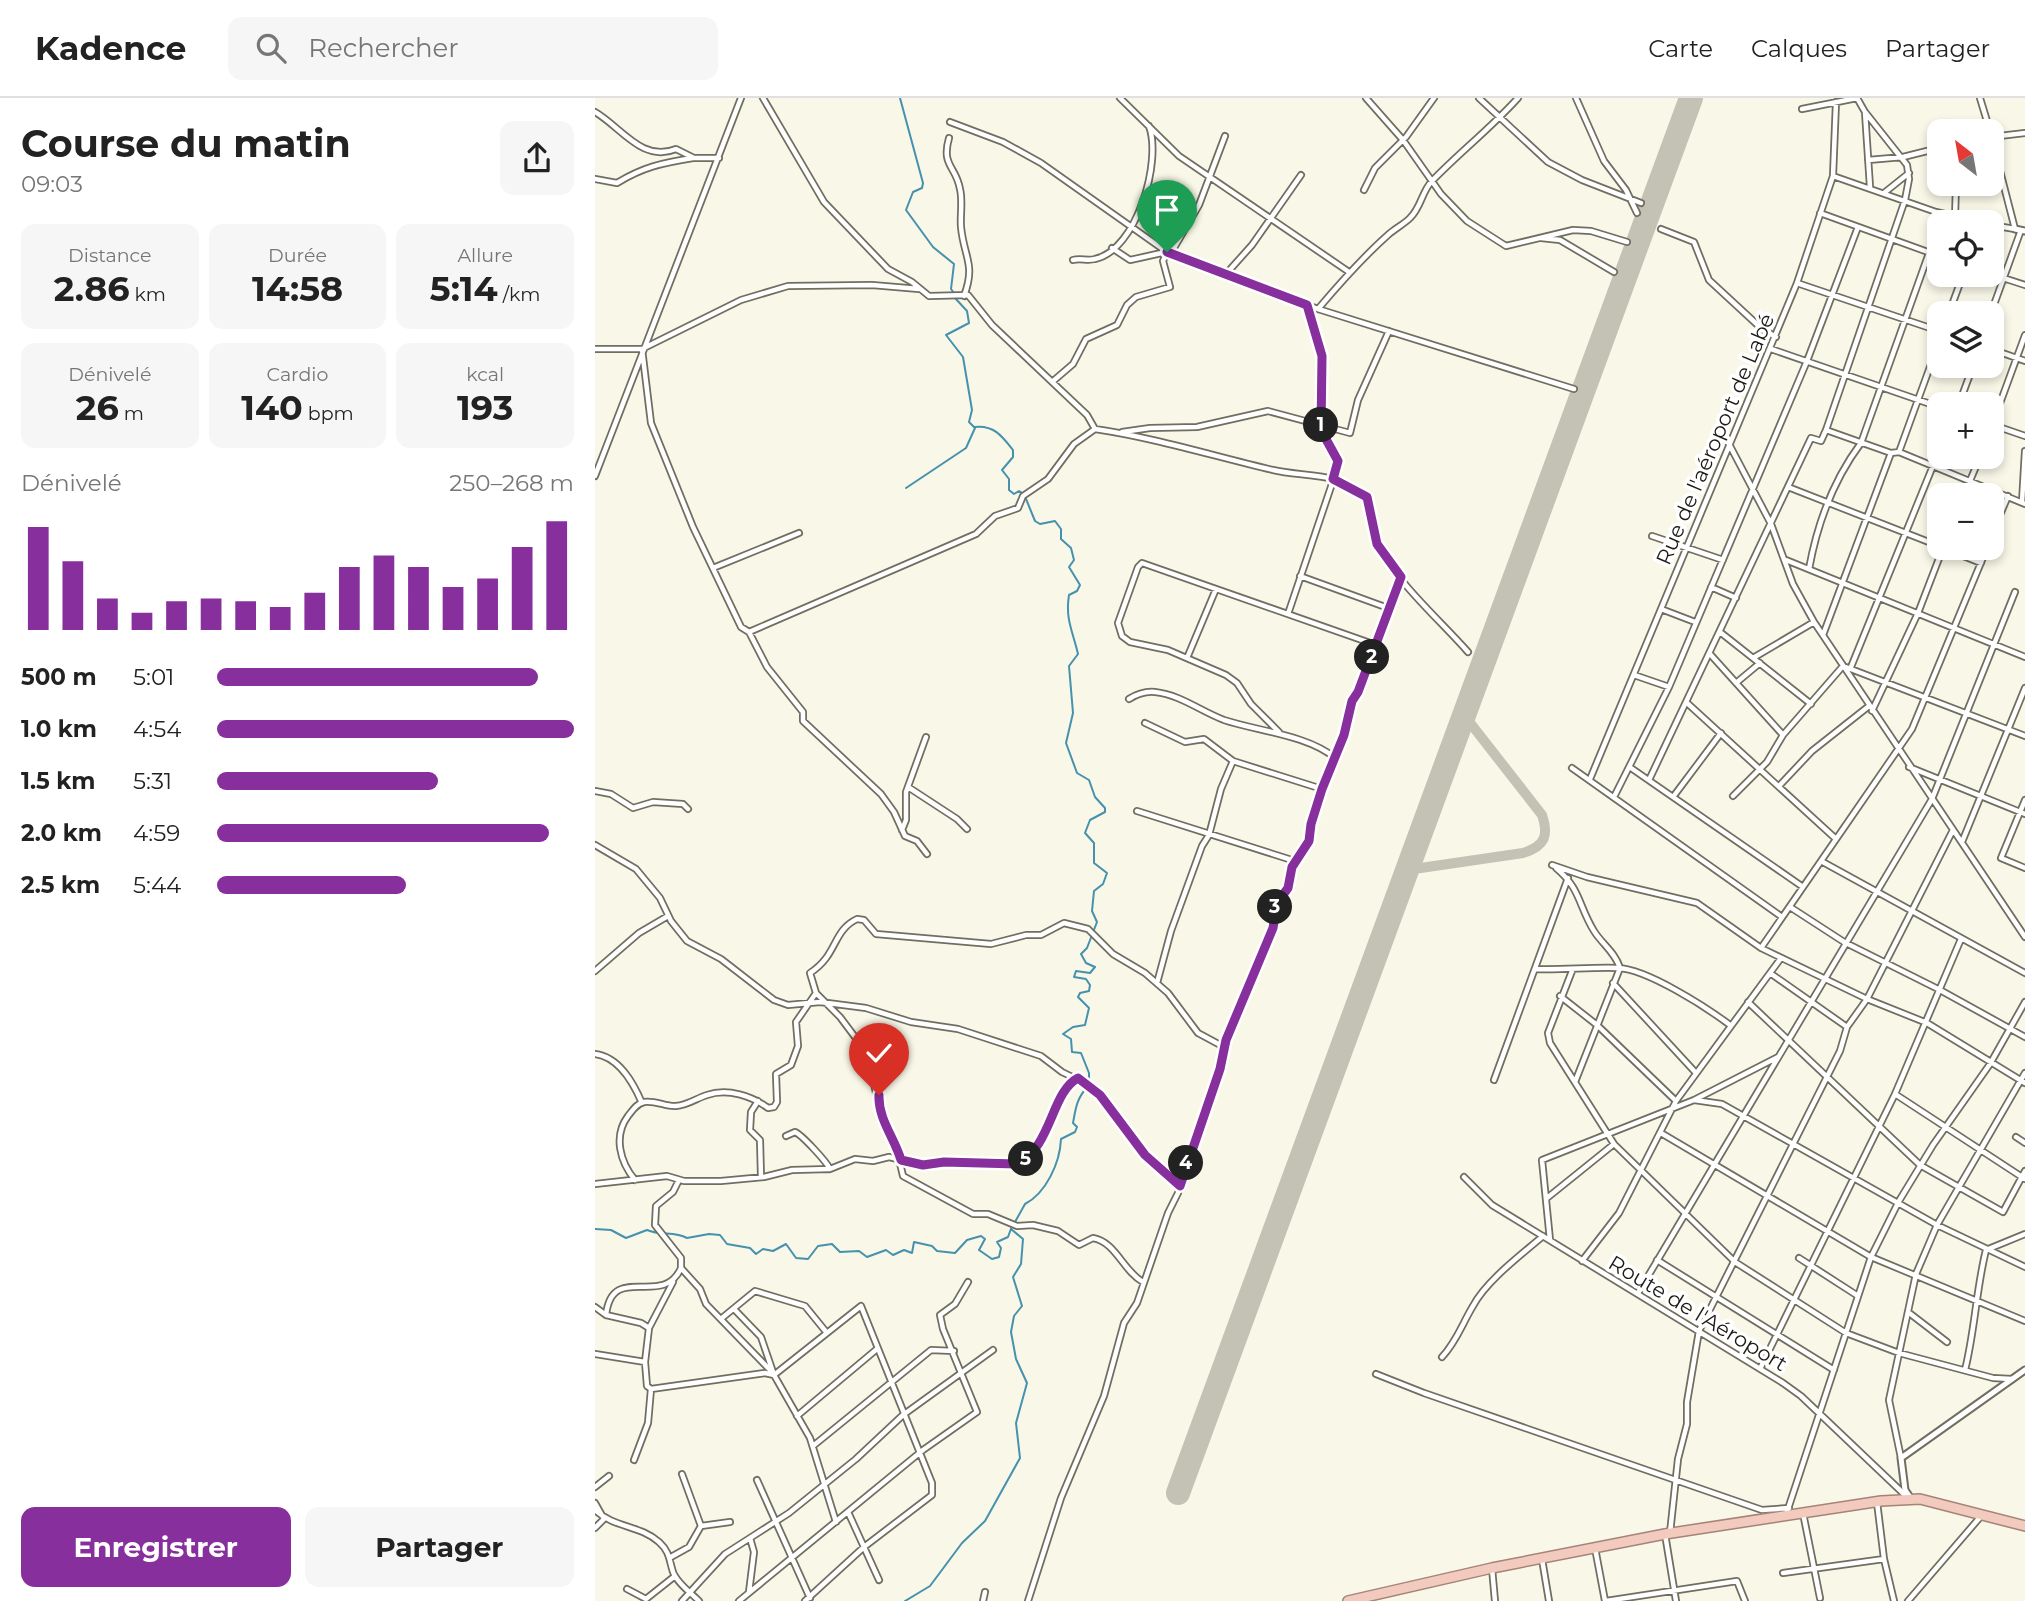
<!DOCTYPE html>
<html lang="fr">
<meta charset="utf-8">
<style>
:root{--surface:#fff;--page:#f6f6f6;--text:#222;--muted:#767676;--line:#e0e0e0;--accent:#872f9c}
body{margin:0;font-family:Montserrat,sans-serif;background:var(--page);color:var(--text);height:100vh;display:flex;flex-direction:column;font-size:26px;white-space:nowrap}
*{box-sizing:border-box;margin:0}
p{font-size:23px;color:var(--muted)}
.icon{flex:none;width:38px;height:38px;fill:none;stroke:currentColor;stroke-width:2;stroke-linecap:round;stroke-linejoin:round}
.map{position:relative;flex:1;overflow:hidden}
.panel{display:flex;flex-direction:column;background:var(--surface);width:595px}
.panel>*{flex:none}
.needle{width:46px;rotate:329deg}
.tools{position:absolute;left:1332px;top:21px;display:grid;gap:14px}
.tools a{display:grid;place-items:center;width:77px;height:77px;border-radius:14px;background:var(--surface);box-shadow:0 4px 10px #0003;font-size:35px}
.pin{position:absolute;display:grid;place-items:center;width:60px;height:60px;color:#fff;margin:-72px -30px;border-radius:50% 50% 50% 0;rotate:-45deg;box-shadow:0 0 7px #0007}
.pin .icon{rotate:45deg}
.km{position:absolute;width:35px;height:35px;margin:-18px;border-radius:50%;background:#222;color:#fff;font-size:19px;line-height:35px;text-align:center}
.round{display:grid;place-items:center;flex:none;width:74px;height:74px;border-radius:14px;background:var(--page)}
.head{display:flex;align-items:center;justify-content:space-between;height:119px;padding:0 21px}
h1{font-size:38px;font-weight:700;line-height:52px}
.stats{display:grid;grid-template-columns:repeat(3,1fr);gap:10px;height:119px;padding:7px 21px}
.stats div{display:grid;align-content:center;border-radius:14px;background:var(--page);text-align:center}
.stats b{font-size:35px;font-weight:700}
.stats small{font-size:19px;font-weight:400}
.stats p{font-size:19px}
.chart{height:196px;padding:14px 21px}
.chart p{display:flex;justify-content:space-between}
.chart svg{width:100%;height:126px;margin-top:7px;stroke:var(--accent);stroke-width:6}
.cta{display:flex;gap:14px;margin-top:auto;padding:14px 21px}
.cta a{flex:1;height:80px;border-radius:14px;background:var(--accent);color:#fff;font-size:28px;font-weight:700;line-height:80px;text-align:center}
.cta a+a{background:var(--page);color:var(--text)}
ul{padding:0 21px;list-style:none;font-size:23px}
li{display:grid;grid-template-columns:112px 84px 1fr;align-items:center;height:52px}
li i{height:18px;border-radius:9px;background:var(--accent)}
header{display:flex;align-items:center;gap:42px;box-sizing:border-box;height:98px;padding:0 35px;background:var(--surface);border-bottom:2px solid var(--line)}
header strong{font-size:33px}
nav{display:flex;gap:38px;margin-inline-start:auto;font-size:24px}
.search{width:490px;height:63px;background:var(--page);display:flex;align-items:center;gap:18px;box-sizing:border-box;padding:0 24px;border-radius:14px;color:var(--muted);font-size:26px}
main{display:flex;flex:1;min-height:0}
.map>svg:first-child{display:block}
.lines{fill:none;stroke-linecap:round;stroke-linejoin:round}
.stream{stroke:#4591ae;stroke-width:2}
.taxiway{stroke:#c4c2b5;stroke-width:10}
.runway{stroke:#c4c2b5;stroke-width:24}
.minor-casing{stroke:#706e60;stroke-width:8}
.tertiary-casing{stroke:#706e60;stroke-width:9}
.trunk-casing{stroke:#a58378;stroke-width:12}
.minor{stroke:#fff;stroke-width:4.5}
.tertiary{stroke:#fff;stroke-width:5}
.trunk{stroke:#f2cabe;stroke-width:9}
.route-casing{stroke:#fff;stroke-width:14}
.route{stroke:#872f9c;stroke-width:9}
.labels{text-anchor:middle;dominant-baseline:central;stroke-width:7;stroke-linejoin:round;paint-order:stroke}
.street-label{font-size:21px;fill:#1b1a15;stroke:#fff}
</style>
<header>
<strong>Kadence</strong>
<div class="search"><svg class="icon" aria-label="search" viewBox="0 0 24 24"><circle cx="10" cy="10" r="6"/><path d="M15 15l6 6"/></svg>Rechercher</div>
<nav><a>Carte</a><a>Calques</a><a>Partager</a></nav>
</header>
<main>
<section class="panel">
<div class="head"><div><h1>Course du matin</h1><p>09:03</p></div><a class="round"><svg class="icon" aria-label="share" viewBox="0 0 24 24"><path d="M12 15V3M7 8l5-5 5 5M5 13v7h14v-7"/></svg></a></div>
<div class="stats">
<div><p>Distance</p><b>2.86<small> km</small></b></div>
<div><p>Durée</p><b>14:58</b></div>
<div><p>Allure</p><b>5:14<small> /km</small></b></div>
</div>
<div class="stats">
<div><p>Dénivelé</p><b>26<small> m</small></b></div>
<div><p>Cardio</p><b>140<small> bpm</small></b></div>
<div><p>kcal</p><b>193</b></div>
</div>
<div class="chart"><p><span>Dénivelé</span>250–268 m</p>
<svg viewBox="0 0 160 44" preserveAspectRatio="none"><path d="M5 44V8M15 44V20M25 44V33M35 44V38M45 44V34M55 44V33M65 44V34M75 44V36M85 44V31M95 44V22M105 44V18M115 44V22M125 44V29M135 44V26M145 44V15M155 44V6"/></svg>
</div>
<ul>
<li><b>500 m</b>5:01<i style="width:90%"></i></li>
<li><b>1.0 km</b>4:54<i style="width:100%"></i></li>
<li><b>1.5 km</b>5:31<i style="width:62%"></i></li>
<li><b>2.0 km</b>4:59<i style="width:93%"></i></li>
<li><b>2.5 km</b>5:44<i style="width:53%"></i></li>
</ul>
<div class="cta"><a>Enregistrer</a><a>Partager</a></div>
</section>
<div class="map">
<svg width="1430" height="1503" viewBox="0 0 1430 1503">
<rect width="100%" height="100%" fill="#f9f7e7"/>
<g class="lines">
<path class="stream" d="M305 0 328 85 327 90 318 94 311 112 338 149 359 166 356 191 359 195
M360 200 372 213 374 225 351 237 368 259 377 312 374 324 379 329
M380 329C399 327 407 338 418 352V359L407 372 414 381V392L419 396 424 393 429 396 440 423 445 426 460 423 466 431V441L476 450 479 462 474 469 485 487 482 493 474 497C470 521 478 534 483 556L474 568 478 615 471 645 482 675 494 682 500 699 510 710V714L495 722 490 735 499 745V765L512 775 508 786 499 793 497 813 502 824 492 850 486 856 491 865 500 869 495 875 481 873 479 879 491 881 495 887 494 893 485 895 483 899 494 910 490 927 478 929 468 936 476 941 477 954 486 955 494 975V984
M311 390 371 350 380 330
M420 1124 430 1106C451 1095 465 1065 466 1041L480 1034 482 1029 478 1025C481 1008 482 1001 492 989
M0 1131 16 1132 31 1140 52 1132C66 1138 79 1133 92 1140L114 1136 125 1137 132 1146 155 1150 161 1156 168 1151 178 1153 191 1146 201 1160 213 1161 223 1148 237 1146 245 1154 264 1153 272 1159 291 1152 298 1157 309 1152 317 1155 319 1144 337 1148 342 1153 360 1155 372 1142 386 1138 390 1141 384 1152 397 1161 404 1159 406 1150 402 1144 413 1139 417 1128
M310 1503 335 1488 367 1445 390 1423 425 1360 421 1325 432 1285 421 1261 416 1234 419 1218 427 1208 418 1179 426 1166 428 1141 416 1131"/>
<path class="taxiway" d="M812 772 928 755C950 748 954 738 947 717L869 617"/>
<path class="runway" d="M583 1395 1096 0"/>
<defs>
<path id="minor" d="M168 0 229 104 293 171 317 184 334 198 373 197 397 227 492 317 500 331C561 340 618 358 678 372 706 379 747 374 769 397 781 409 775 432 783 447 804 487 843 520 873 554
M525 0 584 58 754 174
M771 0 808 42 846 96 872 123 911 148 978 132 996 133 1032 144
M884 0 953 64 987 82 1046 105
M981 0 1009 63 1031 92 1042 115
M1262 0 1270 14 1275 89
M1385 0 1395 33
M1207 11 1262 0
M0 14C26 29 47 65 81 51L99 60H124
M355 24 408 44 446 65 572 154 723 211 979 291
M1396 38 1420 131 1396 127
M1396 39 1430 35
M354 40C346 68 361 68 365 91 368 103 365 117 366 129 369 160 381 166 369 198
M1273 62 1308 59 1344 50
M1238 78 1341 114 1384 124
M0 81 22 85C48 69 67 65 98 60
M769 92 780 70 811 39 839 0
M1289 95 1314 75
M1225 115 1344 158
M1357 124 1360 120 1361 86
M1066 131 1099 144 1114 182 1167 231 1181 239
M946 140 965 142 1019 174
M517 150 535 162 571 154
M576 155 604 107 630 38
M478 162C485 160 493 163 500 161 542 152 567 63 554 28
M631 176 657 147 706 77
M1396 176 1430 187
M1202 185 1344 233
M723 211C745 185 768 159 794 136 801 130 809 126 815 120 826 110 827 93 837 83 865 54 896 30 923 0
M1354 215 1368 177
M1396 215 1426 132
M0 251H47L146 202 193 188 277 187 324 191
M47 251 56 325 98 429 146 529 154 534 381 436 400 418 423 410 428 398 453 381 479 346 500 331
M1176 251 1344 309
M1396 251 1430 263
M457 284 478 266 491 241 522 227 532 207 541 199 575 189 568 163 572 154
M1364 306 1378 268
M1398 327 1430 338
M1396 330 1430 237
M1231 332 1296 355 1304 354 1430 406
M527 334 555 330 602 329 673 313 755 335 763 302 794 233
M1134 346 1176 426 1198 486 1219 524 1430 839
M1304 354 1344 244
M0 378 146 0
M1193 389 1344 448
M1369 397 1385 359
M1427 404 1430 353
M1057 438 1128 462
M1396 438 1413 398
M1348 450 1386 465
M1191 462 1430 559
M118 470 204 435
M1214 471C1222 427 1239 381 1266 345L1334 155 1344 141
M705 478 793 510
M1116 489 1141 500
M1066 511 1100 524
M693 516 743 368 726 332 727 258 712 208
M154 534 172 569 208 614V623L286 696 299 714 310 738 322 743 332 756
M1125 534 1216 606
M1228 537 1296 355
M1115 556 1188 637
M592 560 621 491
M1158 560 1219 524
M1256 569 1344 353
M1039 577 1074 589
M1141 585 1165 565
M534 601C542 596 550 593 560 594 586 597 605 613 629 622 662 633 713 637 740 660
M1091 604 1241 741
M1277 613 1323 515 1348 450
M550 625 590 644 609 641 638 663 727 691
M684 634 656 606 642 585 631 577 573 552 535 544 527 538 523 525 543 469 547 465 781 547
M1314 669 1430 716
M977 670 1187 819
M1036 670 1208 789
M995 681 1202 185 1238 78 1241 4
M1054 682 1216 340 1226 343 1231 332 1310 102 1314 81 1312 67 1270 14
M1185 687 1217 653 1274 608
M313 689 362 721 372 731
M0 693 16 696 38 710 58 704 88 706 93 711
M1020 697 1074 589 1212 263 1263 129
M1138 698 1172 664 1188 637 1248 568 1430 638
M1078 699 1126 635
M1430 702 1406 760 1430 770
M542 713 700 763
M307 732 311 722V694L331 639
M1367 744 1430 590
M0 747 41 771 65 800 76 823 92 843 126 861 179 902 193 907 225 904 271 910 316 924 363 931 446 958 467 974 494 987 550 1057 585 1088
M1226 763 1430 875
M957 767 992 779 1102 805 1166 850 1272 901 1332 925 1430 985
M961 770C986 791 983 807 999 833 1007 846 1020 854 1025 870L980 984
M1195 809 1249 844 1345 892 1430 939
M1166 850 1317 631 1392 450
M941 871C968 872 996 869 1023 870 1052 871 1111 909 1135 927
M0 873 44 835 73 818
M977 873 953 935 955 945 1019 1046 1140 1164 1251 1235 1304 1255 1398 1280 1417 1281
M1175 875 1252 929
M562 885 576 833 607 748 614 737 626 691 638 663
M1018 885 1101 975
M221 895 245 919 272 955 287 1022 300 1044 308 1078 378 1116H393L422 1128 438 1127 463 1133 484 1147 498 1140C521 1144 528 1173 548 1184
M965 898 1002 927 1081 1003
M1153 904 1325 1067 1408 1114 1430 1073
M0 956C24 959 38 984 47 1005
M899 982 973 780
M1300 996 1430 1081
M1099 1002 1127 1006 1342 1127 1430 1169
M163 1003 156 1014 155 1032 165 1042 166 1079
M1066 1035 1276 1159 1430 1223
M191 1038 200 1034C207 1037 231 1063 235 1071
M1421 1039 1430 1045
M869 1079 897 1107 1188 1285 1206 1298 1309 1396
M40 1082C25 1064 18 1038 33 1018 38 1012 41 1006 49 1004 60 1002 71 1009 81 1008 93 1007 102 1000 112 997 133 990 157 998 173 1010L179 1009 182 1004 181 976 196 967 203 948 201 924 221 895 215 875C243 857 237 833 262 821L269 822 281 836 396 846 431 837H446L469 825 493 831 518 856 550 875 573 895 603 935 629 949
M84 1082 78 1094 61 1108 60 1127 86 1160V1170L105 1191 111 1206 179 1276
M0 1086 72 1078 89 1083H126L169 1079 197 1072 235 1071 260 1061 278 1063 294 1059 328 1067 349 1064 422 1066C456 1049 456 994 483 980
M952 1100 1019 1046
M955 1142 947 1062 1099 1002 1183 959
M1204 1160 1263 1198
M1062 1162 1239 1272
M987 1163 1024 1115 1081 1003 1186 860
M86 1170C68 1211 17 1163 11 1217L46 1225 54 1230 50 1264 52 1288 56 1291 170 1275 179 1277 266 1208 337 1385V1397L269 1449 210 1503
M1043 1195 1337 701 1420 494
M0 1209 11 1217
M139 1211 166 1239 179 1277 215 1340 241 1424
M1313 1214 1352 1244
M127 1220 160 1193 210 1208 232 1235
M54 1230 78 1184
M0 1256 50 1264
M847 1259C862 1243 867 1226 878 1208 891 1183 926 1157 948 1138
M1165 1271 1300 996 1366 841
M1370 1272C1380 1232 1381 1192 1391 1152L1430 1136
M781 1276 829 1295 1167 1412 1194 1410
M202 1318 282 1251
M218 1348 336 1252 359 1253
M1306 1360 1294 1302 1321 1176 1342 1127 1430 975
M39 1362 53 1325 56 1291
M87 1376 106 1428
M162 1382 215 1500
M0 1389 14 1378
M1282 1404 1289 1461 1299 1503
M0 1405 9 1421 0 1430
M0 1412C19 1430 45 1427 64 1444 75 1454 74 1462 78 1474 82 1485 96 1495 104 1503
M253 1414 284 1482
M1208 1415 1225 1500
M1191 1417 1276 1159 1304 1103 1338 1047 1395 966 1430 904
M1075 1435 1083 1361 1092 1326V1304L1104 1233 1245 953 1252 929 1272 901 1358 732
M1070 1436 1081 1503
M1000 1450 1010 1503
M76 1459 94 1449 106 1428 135 1424
M947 1461 954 1503
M897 1470 900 1503
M1188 1475 1289 1461
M32 1491 51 1501 80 1478
M154 1494 159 1454 155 1440 194 1415 261 1361 308 1317 398 1252
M87 1503 130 1456 155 1440
M144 1503 328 1352 382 1314 348 1231 345 1217 360 1206 373 1184
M388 1503 390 1494
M433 1503 466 1400 509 1298 529 1225 542 1205 573 1115 583 1095 625 971 631 942 678 830 682 805 693 790 697 769 714 743 716 726 727 691 749 637 757 603 763 594 806 479
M1011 1503 1142 1483 1150 1503
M1313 1503 1387 1417"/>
<path id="tertiary" d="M1420 131 1430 133
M1316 1401 1310 1392 1306 1360 1430 1272"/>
<path id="trunk" d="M753 1503 897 1470 1070 1436 1286 1403 1325 1401 1430 1428"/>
</defs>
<use href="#minor" class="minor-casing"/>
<use href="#tertiary" class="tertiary-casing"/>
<use href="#trunk" class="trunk-casing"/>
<use href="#minor" class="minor"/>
<use href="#tertiary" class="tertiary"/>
<use href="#trunk" class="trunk"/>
</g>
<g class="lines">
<defs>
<path id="route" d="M284 997C283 1021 299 1039 306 1062L328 1067 349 1064 422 1066C457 1049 456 994 483 980L505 997 550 1057 585 1088 625 971 631 942 678 830 682 805 693 790 697 769 714 743 716 726 727 691 749 637 757 603 763 594 806 479 782 446 772 399 738 381 743 363 726 332 727 258 712 207 572 154"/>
</defs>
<use href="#route" class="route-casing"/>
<use href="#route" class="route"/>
</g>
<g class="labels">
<g class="street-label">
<text transform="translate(1120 341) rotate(-67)">Rue de l'aéroport de Labé</text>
<text transform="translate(1103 1215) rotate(31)">Route de l'Aéroport</text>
</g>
</g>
</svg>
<div class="tools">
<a><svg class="needle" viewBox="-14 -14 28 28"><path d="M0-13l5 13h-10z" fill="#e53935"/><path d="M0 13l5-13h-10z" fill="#767676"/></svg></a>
<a><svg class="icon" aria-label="locate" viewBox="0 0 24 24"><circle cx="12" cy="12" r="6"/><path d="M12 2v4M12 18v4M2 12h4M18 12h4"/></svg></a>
<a><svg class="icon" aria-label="layers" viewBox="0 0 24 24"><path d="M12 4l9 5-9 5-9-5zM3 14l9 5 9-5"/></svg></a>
<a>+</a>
<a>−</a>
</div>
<div class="pin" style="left:572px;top:154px;background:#1e9e55"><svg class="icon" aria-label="arrive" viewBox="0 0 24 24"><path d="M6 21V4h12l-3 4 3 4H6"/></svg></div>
<div class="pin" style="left:284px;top:997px;background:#d93025"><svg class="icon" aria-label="check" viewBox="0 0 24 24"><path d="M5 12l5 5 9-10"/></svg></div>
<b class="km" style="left:726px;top:327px">1</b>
<b class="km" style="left:777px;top:559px">2</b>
<b class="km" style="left:680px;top:809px">3</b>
<b class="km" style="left:591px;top:1065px">4</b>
<b class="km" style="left:431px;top:1061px">5</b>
</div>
</main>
